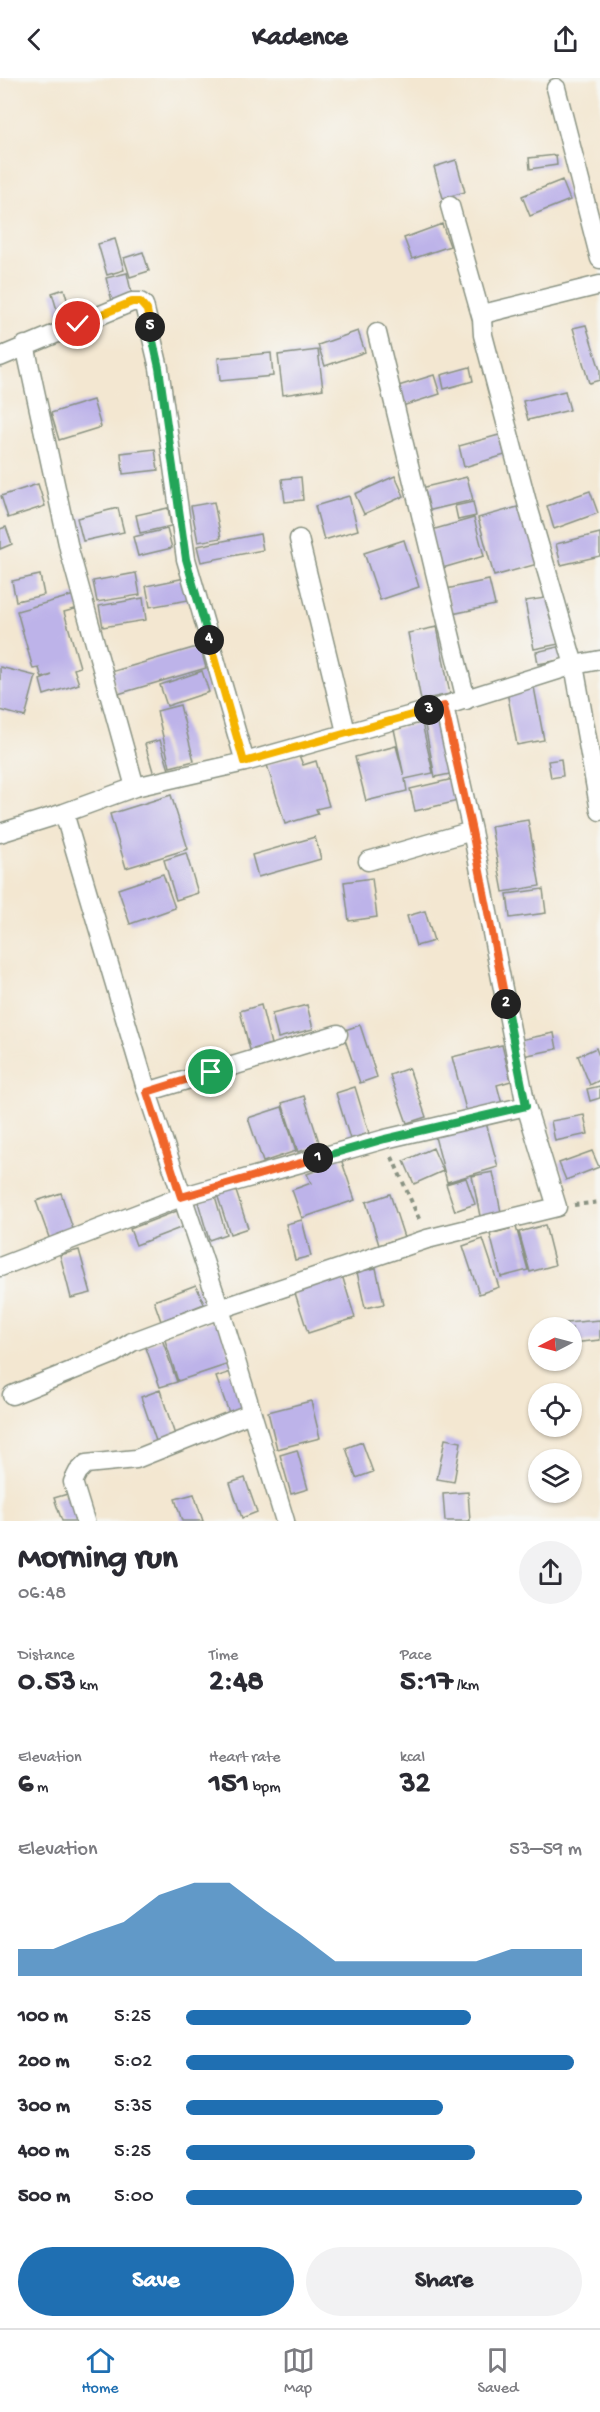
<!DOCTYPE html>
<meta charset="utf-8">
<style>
:root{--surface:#fff;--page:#f2f2f3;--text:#2b2b33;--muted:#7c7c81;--line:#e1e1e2;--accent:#1f6fb2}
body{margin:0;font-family:"Gochi Hand",sans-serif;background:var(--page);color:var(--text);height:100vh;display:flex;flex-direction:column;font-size:22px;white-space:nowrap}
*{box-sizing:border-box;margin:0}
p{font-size:20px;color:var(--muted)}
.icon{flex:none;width:33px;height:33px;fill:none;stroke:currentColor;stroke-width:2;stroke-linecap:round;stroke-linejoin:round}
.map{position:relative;height:1443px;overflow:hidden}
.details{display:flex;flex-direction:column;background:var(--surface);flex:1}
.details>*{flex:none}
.needle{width:39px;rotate:264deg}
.tools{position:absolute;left:528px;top:1239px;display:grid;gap:12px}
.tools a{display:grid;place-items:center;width:54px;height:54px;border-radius:50%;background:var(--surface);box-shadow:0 2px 4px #0004;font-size:30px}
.pin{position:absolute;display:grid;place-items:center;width:51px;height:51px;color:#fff;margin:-26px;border:3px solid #fff;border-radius:50%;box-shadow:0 2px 6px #0007}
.km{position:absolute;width:30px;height:30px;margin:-15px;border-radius:50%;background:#222;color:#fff;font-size:16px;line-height:30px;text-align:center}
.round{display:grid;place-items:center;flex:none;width:63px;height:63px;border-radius:32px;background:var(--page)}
.head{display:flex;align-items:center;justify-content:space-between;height:102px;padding:0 18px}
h1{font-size:33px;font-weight:700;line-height:45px}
.figures{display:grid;grid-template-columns:repeat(3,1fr);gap:9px;height:102px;padding:6px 18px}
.figures div{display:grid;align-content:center}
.figures b{font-size:30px;font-weight:700}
.figures small{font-size:16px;font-weight:400}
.figures p{font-size:16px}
.chart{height:168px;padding:12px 18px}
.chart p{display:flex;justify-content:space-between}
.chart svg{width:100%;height:108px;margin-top:6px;fill:var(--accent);opacity:.7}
.action{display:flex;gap:12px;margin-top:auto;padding:12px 18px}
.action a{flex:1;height:69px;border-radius:36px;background:var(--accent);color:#fff;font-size:24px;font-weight:700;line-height:69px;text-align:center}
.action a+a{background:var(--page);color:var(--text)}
ul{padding:0 18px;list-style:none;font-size:20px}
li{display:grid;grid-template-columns:96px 72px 1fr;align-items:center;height:45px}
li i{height:15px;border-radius:8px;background:var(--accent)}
header{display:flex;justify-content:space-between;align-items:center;height:78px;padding:0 18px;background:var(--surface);font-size:27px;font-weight:700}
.dock{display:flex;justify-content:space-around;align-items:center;height:84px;border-top:2px solid var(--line);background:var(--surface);font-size:16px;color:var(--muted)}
.dock a{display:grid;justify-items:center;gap:3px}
.dock .current{color:var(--accent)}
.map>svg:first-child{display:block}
.building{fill:#bdb3e9}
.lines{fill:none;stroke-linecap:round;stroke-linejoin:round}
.minor-casing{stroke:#899282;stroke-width:21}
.path{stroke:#899282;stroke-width:4;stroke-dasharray:4.5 4.5;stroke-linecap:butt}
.minor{stroke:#fff;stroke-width:18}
.split-1-casing{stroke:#fff;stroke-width:12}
.split-2-casing{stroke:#fff;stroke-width:12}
.split-3-casing{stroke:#fff;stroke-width:12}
.split-4-casing{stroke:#fff;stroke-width:12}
.split-5-casing{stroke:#fff;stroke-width:12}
.split-6-casing{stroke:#fff;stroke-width:12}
.split-1{stroke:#f0652b;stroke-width:8}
.split-2{stroke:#22a559;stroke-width:8}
.split-3{stroke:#f0652b;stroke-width:8}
.split-4{stroke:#f5b400;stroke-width:8}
.split-5{stroke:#22a559;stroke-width:8}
.split-6{stroke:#f5b400;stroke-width:8}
</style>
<header><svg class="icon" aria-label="back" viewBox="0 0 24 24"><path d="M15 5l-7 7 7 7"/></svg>Kadence<svg class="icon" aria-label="share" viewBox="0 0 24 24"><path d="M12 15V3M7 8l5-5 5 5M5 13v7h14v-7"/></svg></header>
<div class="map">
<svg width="600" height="1443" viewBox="0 0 600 1443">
<rect width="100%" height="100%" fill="#f6f6f2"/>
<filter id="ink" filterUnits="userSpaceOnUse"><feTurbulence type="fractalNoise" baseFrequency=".0167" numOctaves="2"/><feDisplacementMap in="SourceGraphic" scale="12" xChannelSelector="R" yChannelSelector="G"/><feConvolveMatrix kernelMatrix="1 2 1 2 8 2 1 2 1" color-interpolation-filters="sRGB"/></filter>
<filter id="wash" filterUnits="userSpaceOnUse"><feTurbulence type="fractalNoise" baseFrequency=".008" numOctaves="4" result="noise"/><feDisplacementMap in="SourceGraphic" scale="24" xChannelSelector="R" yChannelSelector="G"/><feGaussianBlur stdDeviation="1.35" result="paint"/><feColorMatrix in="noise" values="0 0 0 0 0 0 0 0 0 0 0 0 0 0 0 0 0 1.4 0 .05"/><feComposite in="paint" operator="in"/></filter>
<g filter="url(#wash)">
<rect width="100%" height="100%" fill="#f3e7d1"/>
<g id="blocks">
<path class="building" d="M556 77 557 87 530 91 529 80Z
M456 82 465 114 443 120 434 89Z
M562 102 570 122 530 138 522 118Z
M442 146 450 168 412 181 404 160Z
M115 161 124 192 107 197 98 166Z
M143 174 149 193 130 199 124 180Z
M127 195 133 222 113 227 106 200Z
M64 211 71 235 59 239 52 215Z
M586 247 600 292V302L589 305 573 250Z
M358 253 365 274 325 288 318 267Z
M318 272 323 311 283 317 278 277Z
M271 275 273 298 220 303 218 280Z
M470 289 473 303 444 311 441 297Z
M434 297 440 316 399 329 392 310Z
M565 313 570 332 528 342 523 323Z
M93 322 101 349 59 362 51 335Z
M499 357 505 377 464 389 459 368Z
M155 371 158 392 123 396 121 375Z
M395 398 404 418 364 436 355 416Z
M301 399 303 422 285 424 282 401Z
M467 399 473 422 427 433 421 410Z
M38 406 45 428 8 440 1 418Z
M590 413 598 435 554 451 547 428Z
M349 418 358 452 324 462 315 428Z
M214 424 221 460 198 464 191 428Z
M473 424 476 438 458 442 455 428Z
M525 427 541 485 494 498 478 440Z
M118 430 124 454 83 463 77 440Z
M168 430 171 448 140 455 136 437Z
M474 440 484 478 439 491 428 453Z
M6 449 12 466 0 471V451Z
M167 451 172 470 138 478 133 459Z
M600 455V478L561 487 556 466Z
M260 456 263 472 201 484 197 468Z
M404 462 419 509 380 522 364 475Z
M136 495 140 517 97 524 93 503Z
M40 497 44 517 16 523 12 503Z
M190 499 194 521 150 529 146 508Z
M489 502 495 527 452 536 446 511Z
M78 516 82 529 64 534 80 589 74 591 79 606 44 617 40 602 52 597 42 600 39 590 33 591 17 533Z
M551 519 559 566 534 571 525 523Z
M143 520 146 542 103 549 99 528Z
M437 549 450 616 421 622 408 555Z
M200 568 206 590 118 616 111 594Z
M562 568 565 581 538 586 536 574Z
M0 589 36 598 25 639 0 632Z
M202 593 209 614 167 628 160 607Z
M534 609 544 662 517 667 507 614Z
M180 627 194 683 170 689 157 633Z
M444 638 455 695 435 699 424 642Z
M422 645 433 695 405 701 407 713 366 723 355 679 396 668 404 698 394 651Z
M160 662 169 692 154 697 145 666Z
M299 677 303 687 316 683 329 728 316 731 318 736 285 746 267 687Z
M561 681 563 698 551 700 548 683Z
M453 701 458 723 415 733 410 711Z
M171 717 188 771 126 790 110 736Z
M528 742 540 808 503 814 491 748Z
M315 759 321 781 258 799 252 777Z
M186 775 198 815 176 822 164 782Z
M163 796 175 830 130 846 118 811Z
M372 800 377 839 349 843 344 804Z
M543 811 546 835 510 840 507 816Z
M425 833 434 863 416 868 407 838Z
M261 927 271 966 250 972 240 933Z
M307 927 313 951 278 960 272 936Z
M360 947 377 999 360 1005 342 953Z
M554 955 557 971 523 978 520 962Z
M502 967 511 1003 497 1007 503 1030 468 1039 452 979Z
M596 970 600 981V1002L590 1007 578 978Z
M409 990 426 1039 407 1045 390 997Z
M600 1008V1020L590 1023 587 1011Z
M355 1009 369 1055 350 1061 336 1015Z
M304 1018 320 1067 298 1074 282 1025Z
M282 1029 296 1073 263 1084 248 1040Z
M584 1037 588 1056 555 1063 551 1043Z
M485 1041 498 1089 447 1104 434 1055Z
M433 1070 443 1093 414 1106 404 1083Z
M592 1073 599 1089 566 1102 559 1085Z
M340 1078 355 1122 302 1140 292 1112 311 1105 307 1096 323 1090 321 1085Z
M493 1094 502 1139 481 1143 472 1098Z
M466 1100 475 1126 455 1133 446 1106Z
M234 1107 248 1150 230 1156 216 1113Z
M61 1115 75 1157 51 1165 36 1123Z
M390 1116 404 1159 379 1167 366 1124Z
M215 1118 226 1156 209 1162 198 1124Z
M182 1131 188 1147 136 1167 130 1151Z
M302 1142 311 1178 295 1182 286 1146Z
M545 1147 555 1187 530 1194 519 1154Z
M516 1149 528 1192 501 1199 490 1156Z
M483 1161 499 1209 479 1216 463 1168Z
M79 1172 91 1215 71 1220 60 1177Z
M376 1190 384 1226 365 1230 357 1194Z
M342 1197 355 1240 308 1255 294 1212Z
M196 1207 204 1226 161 1243 154 1223Z
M218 1242 232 1285 178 1303 164 1259Z
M600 1242V1262L572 1265V1250H566V1245Z
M162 1261 177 1304 160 1309 145 1267Z
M231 1294 246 1334 231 1340 216 1299Z
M160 1312 175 1357 156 1363 141 1319Z
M311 1323 320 1360 277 1371 268 1334Z
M445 1361 461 1364 454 1404 437 1401Z
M362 1364 373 1394 356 1400 346 1370Z
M297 1372 308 1411 291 1416 280 1377Z
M245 1400 257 1434 242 1440 230 1405Z
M468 1414 470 1443H445L443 1416Z
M71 1415 81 1443H62L54 1420Z
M194 1416 203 1443H182L175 1421Z"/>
</g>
</g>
<g filter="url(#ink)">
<use href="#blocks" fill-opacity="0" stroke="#899282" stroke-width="1.5"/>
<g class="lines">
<defs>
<path id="minor" d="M556 10 600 181
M450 128 482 241 483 257 529 432 574 587 600 733
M482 241 487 235 600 207
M377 255 466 622
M25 267 70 475 135 709
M0 279 132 224H140L144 227 159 290 186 481 245 684
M299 461 346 654
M64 735 147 1014 220 1231 285 1443
M0 755 64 735 135 709 245 684 444 628 574 587 600 582
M368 783 472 753
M147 1014 338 956
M0 1189 181 1119 385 1061 526 1028
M12 1317 113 1276 132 1264 220 1231 427 1161 557 1129 526 1028 472 753 444 628
M85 1443 73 1404 78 1394 86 1386 136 1381 251 1335"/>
</defs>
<use href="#minor" class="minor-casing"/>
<path class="path" d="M392 1079 420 1143
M574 1127 600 1124"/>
<use href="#minor" class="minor"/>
</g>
</g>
<g class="lines" filter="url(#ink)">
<defs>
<path id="split-1" d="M211 994 147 1014 181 1119 318 1080"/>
<path id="split-2" d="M318 1080 385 1061 526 1028 506 926"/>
<path id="split-3" d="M429 632 444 628 472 753 506 926"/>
<path id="split-4" d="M209 562 244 684 429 632"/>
<path id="split-5" d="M150 249 159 290 186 481 209 562"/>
<path id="split-6" d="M78 246 132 224H140L147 232 150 249"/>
</defs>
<use href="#split-1" class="split-1-casing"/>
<use href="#split-2" class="split-2-casing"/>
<use href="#split-3" class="split-3-casing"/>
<use href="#split-4" class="split-4-casing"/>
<use href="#split-5" class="split-5-casing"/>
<use href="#split-6" class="split-6-casing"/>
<use href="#split-1" class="split-1"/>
<use href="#split-2" class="split-2"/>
<use href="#split-3" class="split-3"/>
<use href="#split-4" class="split-4"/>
<use href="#split-5" class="split-5"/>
<use href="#split-6" class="split-6"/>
</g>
</svg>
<div class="tools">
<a><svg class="needle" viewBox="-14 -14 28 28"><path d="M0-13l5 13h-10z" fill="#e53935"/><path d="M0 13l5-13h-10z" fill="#7c7c81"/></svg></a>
<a><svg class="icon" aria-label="locate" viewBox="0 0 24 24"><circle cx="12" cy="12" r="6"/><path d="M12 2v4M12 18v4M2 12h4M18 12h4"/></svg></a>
<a><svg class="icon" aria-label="layers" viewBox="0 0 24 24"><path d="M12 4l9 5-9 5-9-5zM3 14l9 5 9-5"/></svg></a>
</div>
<div class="pin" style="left:211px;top:994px;background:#1e9e55"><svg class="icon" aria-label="arrive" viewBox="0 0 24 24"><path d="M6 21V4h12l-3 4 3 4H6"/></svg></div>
<div class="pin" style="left:78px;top:246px;background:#d93025"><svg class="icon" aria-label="check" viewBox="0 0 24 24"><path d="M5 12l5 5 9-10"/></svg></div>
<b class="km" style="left:318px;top:1080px">1</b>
<b class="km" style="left:506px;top:926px">2</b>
<b class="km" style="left:429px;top:632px">3</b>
<b class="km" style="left:209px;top:562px">4</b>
<b class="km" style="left:150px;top:249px">5</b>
</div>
<section class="details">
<div class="head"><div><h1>Morning run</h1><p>06:48</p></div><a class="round"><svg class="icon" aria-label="share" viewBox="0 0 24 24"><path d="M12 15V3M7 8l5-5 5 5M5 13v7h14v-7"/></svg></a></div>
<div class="figures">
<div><p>Distance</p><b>0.53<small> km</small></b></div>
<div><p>Time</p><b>2:48</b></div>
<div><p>Pace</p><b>5:17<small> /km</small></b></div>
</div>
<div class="figures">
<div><p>Elevation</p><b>6<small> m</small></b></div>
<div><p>Heart rate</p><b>151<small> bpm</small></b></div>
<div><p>kcal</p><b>32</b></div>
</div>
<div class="chart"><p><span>Elevation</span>53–59 m</p>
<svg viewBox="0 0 160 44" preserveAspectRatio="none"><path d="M0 44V33L10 33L20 27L30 22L40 11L50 6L60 6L70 17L80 27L90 38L100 38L110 38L120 38L130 38L140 33L150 33L160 33V44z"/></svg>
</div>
<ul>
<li><b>100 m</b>5:25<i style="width:72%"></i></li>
<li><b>200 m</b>5:02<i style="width:98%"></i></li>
<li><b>300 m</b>5:35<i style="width:65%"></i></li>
<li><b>400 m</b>5:25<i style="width:73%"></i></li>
<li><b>500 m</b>5:00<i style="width:100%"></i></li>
</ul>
<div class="action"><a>Save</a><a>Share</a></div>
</section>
<nav class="dock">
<a class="current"><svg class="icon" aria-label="home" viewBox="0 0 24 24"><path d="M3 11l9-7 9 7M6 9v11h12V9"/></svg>Home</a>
<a><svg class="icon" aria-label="map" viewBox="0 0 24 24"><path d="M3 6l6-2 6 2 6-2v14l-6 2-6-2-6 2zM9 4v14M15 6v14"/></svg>Map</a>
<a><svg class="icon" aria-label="saved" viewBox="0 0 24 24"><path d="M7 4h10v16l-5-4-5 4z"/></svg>Saved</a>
</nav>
